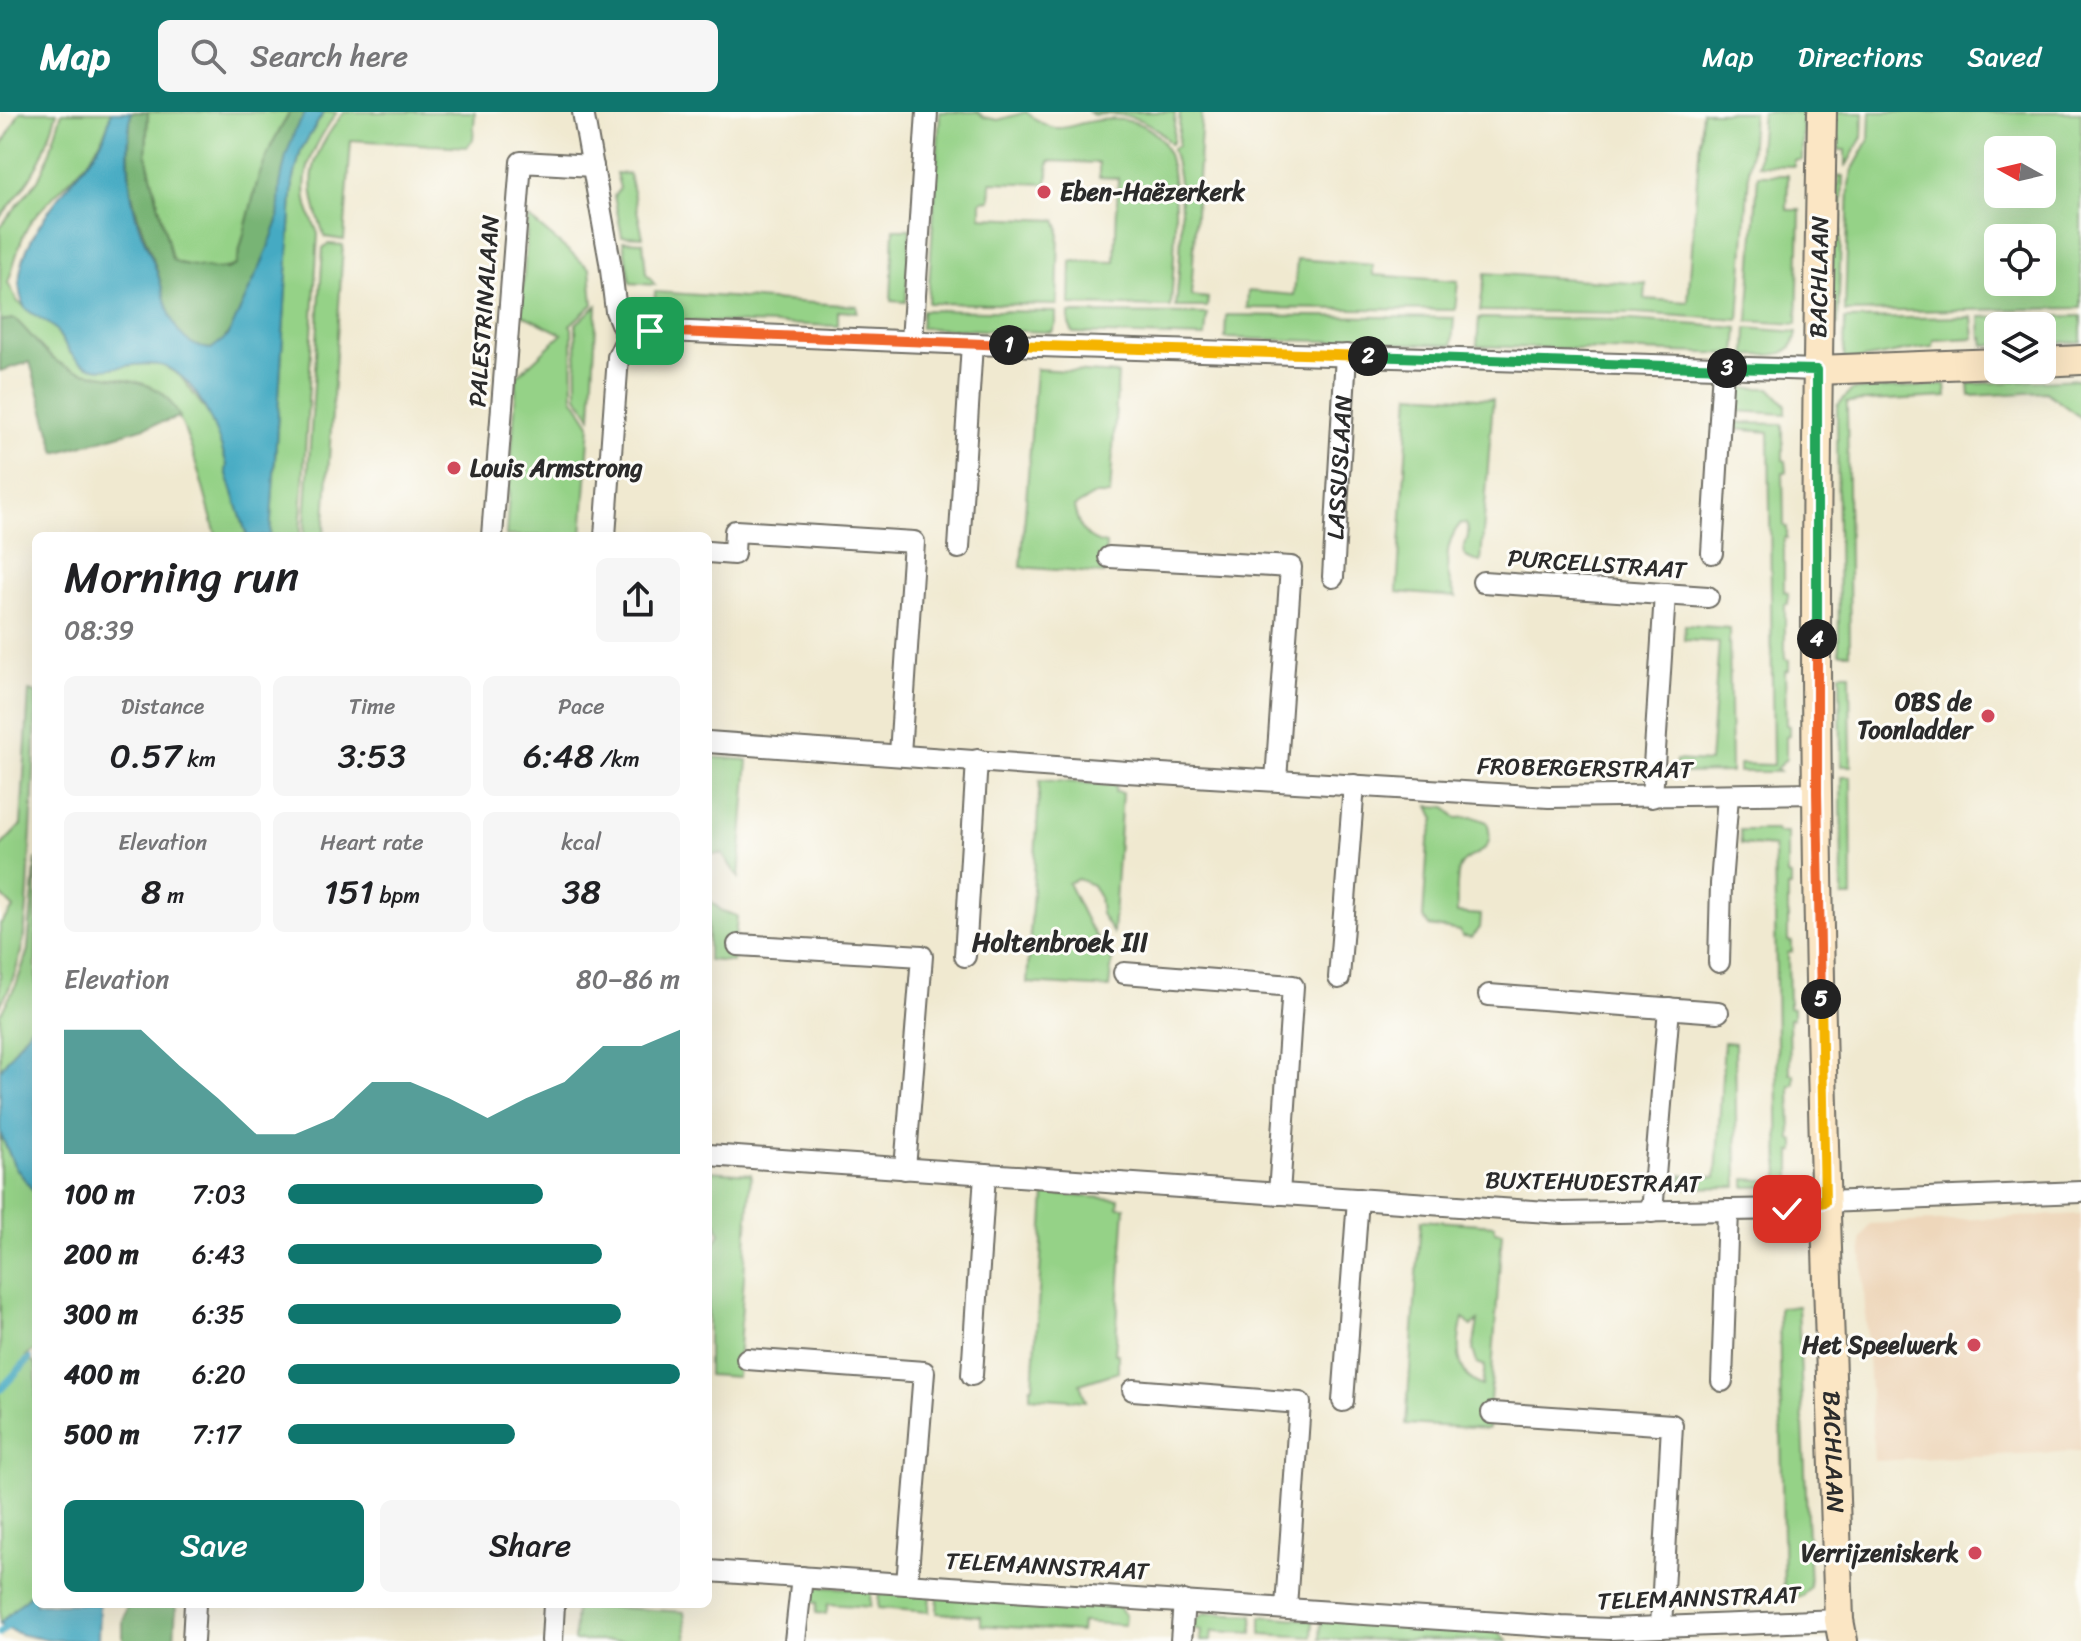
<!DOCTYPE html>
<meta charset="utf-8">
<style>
:root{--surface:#fff;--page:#f6f6f6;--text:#202124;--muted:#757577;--accent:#0f766e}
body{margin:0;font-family:Sriracha,sans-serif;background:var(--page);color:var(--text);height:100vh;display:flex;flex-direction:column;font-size:30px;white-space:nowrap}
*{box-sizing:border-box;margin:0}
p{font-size:26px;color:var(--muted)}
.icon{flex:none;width:44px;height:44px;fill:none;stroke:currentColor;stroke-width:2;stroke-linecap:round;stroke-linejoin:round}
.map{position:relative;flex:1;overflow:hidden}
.panel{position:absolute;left:32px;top:420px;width:680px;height:1076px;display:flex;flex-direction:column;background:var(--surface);border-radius:12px;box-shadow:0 8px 32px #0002}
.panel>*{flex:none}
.needle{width:52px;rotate:278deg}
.controls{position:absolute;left:1984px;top:24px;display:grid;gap:16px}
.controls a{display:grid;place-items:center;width:72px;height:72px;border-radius:12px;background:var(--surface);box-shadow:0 8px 32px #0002;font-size:40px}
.pin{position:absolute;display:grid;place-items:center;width:68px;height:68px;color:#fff;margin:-34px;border-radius:16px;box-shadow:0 4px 12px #0006}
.km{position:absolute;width:40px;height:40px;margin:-20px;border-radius:50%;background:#222;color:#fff;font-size:22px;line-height:40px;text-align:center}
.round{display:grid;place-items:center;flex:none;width:84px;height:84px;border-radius:12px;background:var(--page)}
.overview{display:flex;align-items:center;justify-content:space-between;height:136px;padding:0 32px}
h1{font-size:44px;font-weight:600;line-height:60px}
.figures{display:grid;grid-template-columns:repeat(3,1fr);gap:12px;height:136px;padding:8px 32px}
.figures div{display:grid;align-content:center;border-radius:12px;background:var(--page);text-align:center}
.figures b{font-size:34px;font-weight:600}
.figures small{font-size:22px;font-weight:400}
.figures p{font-size:22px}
.chart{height:224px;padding:16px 32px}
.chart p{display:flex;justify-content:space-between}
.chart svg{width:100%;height:144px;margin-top:8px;fill:var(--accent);opacity:.7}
.primary-button{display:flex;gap:16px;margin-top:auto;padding:16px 32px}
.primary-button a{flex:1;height:92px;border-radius:12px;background:var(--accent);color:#fff;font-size:32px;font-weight:600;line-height:92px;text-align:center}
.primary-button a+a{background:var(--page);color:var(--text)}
ul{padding:0 32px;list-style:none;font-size:26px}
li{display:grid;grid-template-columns:128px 96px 1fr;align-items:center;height:60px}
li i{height:20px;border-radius:10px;background:var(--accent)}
header{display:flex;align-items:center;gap:48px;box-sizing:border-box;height:112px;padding:0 40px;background:var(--accent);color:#fff}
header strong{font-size:38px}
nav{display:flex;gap:44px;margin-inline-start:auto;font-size:28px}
.search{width:560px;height:72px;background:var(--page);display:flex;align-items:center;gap:20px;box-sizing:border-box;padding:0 28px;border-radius:12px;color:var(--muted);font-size:30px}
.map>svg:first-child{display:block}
.built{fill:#eed7bb}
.green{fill:#95d287;stroke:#607e59;stroke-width:2;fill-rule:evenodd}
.forest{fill:#78b474;stroke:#527050;stroke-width:2}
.water{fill:#44aac3;stroke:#386a77;stroke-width:2}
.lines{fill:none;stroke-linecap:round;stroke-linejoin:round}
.stream{stroke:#44aac3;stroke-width:7}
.street-casing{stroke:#706e65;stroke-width:24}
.secondary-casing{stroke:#706e65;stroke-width:32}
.street{stroke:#fff;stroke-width:20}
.secondary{stroke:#fbe6c4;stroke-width:28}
.split-1-casing{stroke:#fff;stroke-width:16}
.split-2-casing{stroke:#fff;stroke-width:16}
.split-3-casing{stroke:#fff;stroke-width:16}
.split-4-casing{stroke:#fff;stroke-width:16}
.split-5-casing{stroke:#fff;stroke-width:16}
.split-6-casing{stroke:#fff;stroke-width:16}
.split-1{stroke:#f0652b;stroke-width:10}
.split-2{stroke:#f5b400;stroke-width:10}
.split-3{stroke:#22a559;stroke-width:10}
.split-4{stroke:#22a559;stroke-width:10}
.split-5{stroke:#f0652b;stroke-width:10}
.split-6{stroke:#f5b400;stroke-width:10}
.poi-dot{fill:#d1495b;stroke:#fdfcf7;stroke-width:3}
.labels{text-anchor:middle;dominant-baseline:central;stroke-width:6;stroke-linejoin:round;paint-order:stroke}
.poi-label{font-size:24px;font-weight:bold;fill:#2b2b2b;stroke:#fdfcf7;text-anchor:end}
.street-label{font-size:24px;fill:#2b2b2b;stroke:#fdfcf7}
.neighbourhood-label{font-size:26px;font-weight:bold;fill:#2b2b2b;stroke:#fdfcf7}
</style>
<header>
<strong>Map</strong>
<div class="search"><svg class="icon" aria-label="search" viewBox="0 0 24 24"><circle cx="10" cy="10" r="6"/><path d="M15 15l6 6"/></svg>Search here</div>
<nav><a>Map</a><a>Directions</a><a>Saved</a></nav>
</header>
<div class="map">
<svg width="2081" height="1529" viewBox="0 0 2081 1529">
<rect width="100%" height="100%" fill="#fdfcf7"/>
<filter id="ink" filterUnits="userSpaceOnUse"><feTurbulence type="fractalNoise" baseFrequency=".0125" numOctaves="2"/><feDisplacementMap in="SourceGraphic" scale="16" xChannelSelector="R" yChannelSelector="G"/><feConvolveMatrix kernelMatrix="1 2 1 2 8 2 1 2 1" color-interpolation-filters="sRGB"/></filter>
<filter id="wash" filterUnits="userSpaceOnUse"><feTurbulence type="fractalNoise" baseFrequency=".006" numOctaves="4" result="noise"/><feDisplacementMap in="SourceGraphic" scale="32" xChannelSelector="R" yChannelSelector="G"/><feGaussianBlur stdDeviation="1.8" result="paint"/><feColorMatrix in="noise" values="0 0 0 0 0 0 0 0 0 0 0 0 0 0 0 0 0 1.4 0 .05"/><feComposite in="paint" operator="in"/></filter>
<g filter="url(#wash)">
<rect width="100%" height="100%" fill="#f0e9d0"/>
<path class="built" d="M2081 1102V1339L1874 1349 1861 1127 1870 1112Z"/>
<path class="green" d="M20 0H57C43 47 33 68 0 105V37Z
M62 0H111C102 48 61 72 32 108 21 122 14 153 8 171L18 190 54 215 70 241 100 257 144 252 162 253 180 264 213 308 227 353 226 359 247 424H214L216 423C206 390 187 300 162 281 139 263 95 267 68 256 46 246 32 223 15 207L0 209V115L38 68 48 46Z
M148 0H290L272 32 258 67 236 153C219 160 187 157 172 147L146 43Z
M324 0H337C318 27 299 58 307 93 309 103 315 112 318 122L300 424H270L293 70 301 38Z
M344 0H475L473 28 467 35 351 28 344 128 325 125C304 69 308 48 344 0Z
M940 0H978L984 5 998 8 1026 0C1061 28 1063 12 1100 8 1122 5 1149 10 1162 29 1183 61 1173 156 1171 195L1070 193 1071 149 1115 150 1118 66 1099 65V51L1049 49 1047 72 991 70 990 88 981 89V105L1056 108 1059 116 1057 193 928 191Z
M1089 0H1175L1173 30 1170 32C1152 6 1124 0 1093 3Z
M1180 0H1202L1191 184 1208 186 1207 195H1176C1180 146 1187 84 1172 37L1178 33Z
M1702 0H1753L1739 208 1636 201 1480 199 1485 161 1646 172 1645 187 1688 190Z
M1762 0H1803L1802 48H1794V54L1758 53Z
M1832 0H1863L1862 25 1845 56V38H1839V27L1831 26Z
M1870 0H2081V196L1845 200 1849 72 1853 57 1869 28ZM1998 38H2042V82H1998ZM1998 126H2042V170H1998Z
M616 61 629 62 643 125 622 124 614 84 620 76Z
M1758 63H1788L1787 98H1800L1797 212 1748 209Z
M1838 64H1843L1838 213H1827L1830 73H1838Z
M528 105 590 157 593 192 570 213 572 216 573 285 590 312 582 424H506L517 264 562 222 521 202Z
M894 117H910L906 190 891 189Z
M623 129 643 130 646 161 655 173 630 171Z
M328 132 343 133 324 424H304L323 136Z
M1297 147 1373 153V163L1458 169 1455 198 1247 196 1248 179 1294 183Z
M655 180 857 194V200L838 199V214L654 208Z
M597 193 591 305 577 284 576 212Z
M922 198 1056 200V211L1052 220 921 216Z
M1069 201 1207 202 1205 225 1073 221 1069 212Z
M1226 203 1454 206 1452 233 1225 226Z
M2081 204V230L2042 231V214H1998V232L1984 233 1983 226H1981L1980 205Z
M1972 205 1974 226 1934 228 1933 235C1903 237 1874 247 1844 249L1845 207Z
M1479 206 1631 208 1738 216 1736 242 1477 234Z
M1747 216 1797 220C1793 248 1768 243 1746 243Z
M1036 257 1118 262 1110 383H1095L1074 395C1078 414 1085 429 1106 432L1104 462 1021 455Z
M2081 267V306L2046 280 1970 284 1969 272Z
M1946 273 1947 285 1847 290 1850 541H1839L1837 294 1852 278Z
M1735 276H1770L1786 293V302L1735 299Z
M1410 282 1493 287 1481 450C1446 444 1476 431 1466 412L1461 411C1443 431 1444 462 1456 485L1397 480Z
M1735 311 1783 312V348L1786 349 1787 360H1783L1784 414 1787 415V426H1784V480L1788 481V492H1785V547L1789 548V558L1785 559 1786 613 1789 614V624L1786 625V647L1776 657 1780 660H1739V652L1773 653 1769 320 1735 317Z
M1685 513 1729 516 1731 660 1675 661 1676 648 1710 650 1719 530 1684 528Z
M1840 561H1850L1851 654H1841Z
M29 579 36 581C36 633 33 684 30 736 27 789 29 847 0 893V812L14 796 0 782V735L21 713Z
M708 645 748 648 739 766 722 742H708Z
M1841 665H1851L1852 785H1842Z
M1040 668 1116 673 1115 680 1122 681 1113 821 1101 802 1099 784 1093 773 1078 767 1068 771 1088 812 1112 848 1109 876 1027 871Z
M1429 694 1446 695 1456 706 1474 705 1487 710C1499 746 1466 739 1460 755 1455 767 1457 788 1457 801L1481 803 1480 816 1472 825 1462 824 1460 819 1429 814 1423 806 1428 730 1435 707Z
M1740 718H1776L1777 721H1787V763L1791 764V775H1788V829L1792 830V840L1788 841 1789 895 1793 896V907H1789L1790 962H1794V973L1790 974 1791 1028 1795 1029V1039L1791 1040V1066L1785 1071 1787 1074 1745 1075V1067L1779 1069 1774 735 1741 732Z
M36 746V908L0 958V903L17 871 28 838Z
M708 787 722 799 737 804 733 850 708 848Z
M1724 930 1735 931 1737 1075 1681 1076 1682 1063 1716 1065Z
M0 1021 14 1053 36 1083V1237L26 1244 36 1253V1477L0 1511Z
M708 1059 751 1062 737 1265 708 1263V1145L720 1121 716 1110 708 1101Z
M1045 1082 1119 1087 1118 1095H1125L1115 1242H1118V1260L1080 1272 1086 1289 1030 1285V1275H1033Z
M1421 1108 1495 1113V1119L1502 1120 1488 1317 1406 1312ZM1463 1206 1471 1214 1478 1209 1473 1238 1477 1251 1485 1254 1482 1274C1453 1262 1457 1230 1463 1206Z
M1798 1194 1810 1475 1802 1484 1784 1485 1779 1195Z
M817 1475 871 1477 870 1495 828 1492 826 1502 816 1501 817 1491 808 1490Z
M879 1478 930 1481 929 1500 878 1496Z
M938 1482 1118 1494 1125 1503 1124 1513 1082 1510 1081 1520 981 1513V1504L937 1501Z
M576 1493 684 1500 687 1529H574Z
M1205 1501 1253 1503V1521L1212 1519 1211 1529H1200L1201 1518 1192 1517 1195 1508Z
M1261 1504 1313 1508 1312 1525 1261 1522Z
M1321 1508 1499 1520 1508 1529 1320 1527Z"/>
<path class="forest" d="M131 0H148L146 43 172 147 178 151 213 157H227L236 153 258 67 272 32 290 0H306C292 23 283 50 280 77 279 87 280 98 278 108 272 134 236 223 215 236 200 239 187 231 178 219 166 202 164 181 158 161 147 129 134 102 130 68 128 45 129 23 131 0Z
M15 207C33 223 46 248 70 256 99 267 134 263 161 280 168 285 175 297 180 305L56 341 30 250 0 259V209Z
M127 1492H176L174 1529H123V1509Z"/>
<path class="water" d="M111 0H131C126 35 127 83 140 117 145 132 153 147 158 163 168 193 171 234 211 237L228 224 264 146 278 109 280 73 286 44 296 16 306 0H324L301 38 293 70 270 424H247L226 359 227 353C218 322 198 265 163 254 154 251 143 252 133 253 117 254 102 261 86 253 69 246 65 230 55 217 47 208 33 204 25 196 0 146 63 81 92 44 102 32 108 16 111 0Z
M36 908V1083L14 1053 0 1021V958Z
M36 1477V1492H99L98 1529C68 1529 17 1529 0 1511Z"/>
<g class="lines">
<path class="stream" d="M0 1278 29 1247
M0 1521 9 1512"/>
</g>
</g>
<g filter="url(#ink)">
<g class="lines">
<defs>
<g id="street">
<path d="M583 0 610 150 616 199 627 226"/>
<path d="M627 226 643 218 972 232 1817 258"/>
<path d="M912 229 927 0"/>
<path d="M492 424 521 50 593 54"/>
<path d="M605 424 618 245 627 226"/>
<path d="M959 436 972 232"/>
<path d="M708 440 734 442 735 419 914 430 900 642"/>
<path d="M1712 441 1723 256"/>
<path d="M1109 445 1291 455 1276 668"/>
<path id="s1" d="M1333 465 1346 243"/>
<path d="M1483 470 1708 485"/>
<path d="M708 630 1127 660 1549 685 1817 681"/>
<path d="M1652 685 1665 482"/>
<path d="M738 833 922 844 905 1057"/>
<path d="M965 844 977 648"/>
<path d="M1719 850 1721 772 1728 684"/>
<path d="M1124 861 1293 874 1279 1082"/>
<path d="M1339 866 1354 673"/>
<path d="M1489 883 1718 900"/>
<path d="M708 1043 1562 1101 1787 1097 1825 1090 2081 1080"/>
<path d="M1652 1100 1669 896"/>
<path d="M747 1247 924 1260 907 1472"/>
<path d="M972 1263 985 1062"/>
<path d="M1722 1269 1728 1098"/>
<path d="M1133 1278 1300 1291 1286 1495"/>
<path d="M1343 1289 1358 1087"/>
<path d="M1492 1301 1672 1313 1661 1515"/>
<path d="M708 1459 1561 1515 1609 1517 1839 1508"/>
<path d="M193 1529 195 1492"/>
<path d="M552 1529 554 1492"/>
<path d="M795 1529 802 1465"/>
<path d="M1181 1529 1184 1489"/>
</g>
<g id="secondary">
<path id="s2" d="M1822 0C1818 227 1814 455 1817 682 1820 957 1830 1233 1839 1508L1843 1529"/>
<path d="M2042 250 2081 248"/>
<path d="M1817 258 1998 251"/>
</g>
</defs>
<use href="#street" class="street-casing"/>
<use href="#secondary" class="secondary-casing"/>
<use href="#street" class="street"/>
<use href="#secondary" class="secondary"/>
</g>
</g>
<g class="lines" filter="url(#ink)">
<defs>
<path id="split-1" d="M650 219 1009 233"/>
<path id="split-2" d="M1009 233 1368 244"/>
<path id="split-3" d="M1368 244 1727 256"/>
<path id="split-4" d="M1727 256 1817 258V527"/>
<path id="split-5" d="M1817 527V681L1821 887"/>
<path id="split-6" d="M1787 1097 1825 1090 1821 887"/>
</defs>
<use href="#split-1" class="split-1-casing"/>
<use href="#split-2" class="split-2-casing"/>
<use href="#split-3" class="split-3-casing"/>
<use href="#split-4" class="split-4-casing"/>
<use href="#split-5" class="split-5-casing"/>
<use href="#split-6" class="split-6-casing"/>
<use href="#split-1" class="split-1"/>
<use href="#split-2" class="split-2"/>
<use href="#split-3" class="split-3"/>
<use href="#split-4" class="split-4"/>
<use href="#split-5" class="split-5"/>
<use href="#split-6" class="split-6"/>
</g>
<g class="poi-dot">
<circle cx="1044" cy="80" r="8"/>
<circle cx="454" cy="356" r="8"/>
<circle cx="1988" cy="604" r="8"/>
<circle cx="1974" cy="1233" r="8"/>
<circle cx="1975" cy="1441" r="8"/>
</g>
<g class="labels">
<g class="poi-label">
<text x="1060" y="80" text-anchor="start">Eben-Haëzerkerk</text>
<text x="470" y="356" text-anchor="start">Louis Armstrong</text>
<text x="1972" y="590">OBS de<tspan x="1972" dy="28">Toonladder</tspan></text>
<text x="1958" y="1233">Het Speelwerk</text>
<text x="1959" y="1441">Verrijzeniskerk</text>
</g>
<g class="street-label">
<text transform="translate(1819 165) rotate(-89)">BACHLAAN</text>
<text transform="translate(484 199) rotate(-86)">PALESTRINALAAN</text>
<text stroke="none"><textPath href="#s1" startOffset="110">LASSUSLAAN</textPath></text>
<text transform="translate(1597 452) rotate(4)">PURCELLSTRAAT</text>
<text transform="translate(1585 656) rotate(1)">FROBERGERSTRAAT</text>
<text transform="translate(1593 1070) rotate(1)">BUXTEHUDESTRAAT</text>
<text stroke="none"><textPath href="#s2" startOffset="1340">BACHLAAN</textPath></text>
<text transform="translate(1047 1454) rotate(3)">TELEMANNSTRAAT</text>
<text transform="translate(1699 1486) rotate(-2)">TELEMANNSTRAAT</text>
</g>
<g class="neighbourhood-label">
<text x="1060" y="830">Holtenbroek III</text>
</g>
</g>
</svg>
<div class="controls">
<a><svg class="needle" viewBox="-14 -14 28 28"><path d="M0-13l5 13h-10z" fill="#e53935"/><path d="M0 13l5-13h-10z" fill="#757577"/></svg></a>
<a><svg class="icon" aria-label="locate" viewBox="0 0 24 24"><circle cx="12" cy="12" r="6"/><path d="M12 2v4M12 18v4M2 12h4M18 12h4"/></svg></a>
<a><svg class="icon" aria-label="layers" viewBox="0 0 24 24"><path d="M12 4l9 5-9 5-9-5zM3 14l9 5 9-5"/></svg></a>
</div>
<div class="pin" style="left:650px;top:219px;background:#1e9e55"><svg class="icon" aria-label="arrive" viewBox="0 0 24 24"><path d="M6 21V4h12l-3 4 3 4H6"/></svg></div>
<div class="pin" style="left:1787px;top:1097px;background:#d93025"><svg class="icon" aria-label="check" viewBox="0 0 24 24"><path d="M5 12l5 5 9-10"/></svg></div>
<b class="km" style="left:1009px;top:233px">1</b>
<b class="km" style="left:1368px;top:244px">2</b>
<b class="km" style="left:1727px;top:256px">3</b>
<b class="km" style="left:1817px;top:527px">4</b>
<b class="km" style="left:1821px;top:887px">5</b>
<section class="panel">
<div class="overview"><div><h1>Morning run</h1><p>08:39</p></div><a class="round"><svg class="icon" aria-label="share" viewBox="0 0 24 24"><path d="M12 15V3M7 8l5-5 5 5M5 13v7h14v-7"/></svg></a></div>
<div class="figures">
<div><p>Distance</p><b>0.57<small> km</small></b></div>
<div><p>Time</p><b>3:53</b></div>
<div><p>Pace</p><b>6:48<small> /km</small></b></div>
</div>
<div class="figures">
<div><p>Elevation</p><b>8<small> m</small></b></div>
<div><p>Heart rate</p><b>151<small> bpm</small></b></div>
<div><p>kcal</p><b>38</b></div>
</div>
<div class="chart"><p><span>Elevation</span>80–86 m</p>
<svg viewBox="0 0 160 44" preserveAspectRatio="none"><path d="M0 44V6L10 6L20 6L30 17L40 27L50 38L60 38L70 33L80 22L90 22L100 27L110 33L120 27L130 22L140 11L150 11L160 6V44z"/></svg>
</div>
<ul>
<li><b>100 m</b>7:03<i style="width:65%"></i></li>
<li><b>200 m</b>6:43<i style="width:80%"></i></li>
<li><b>300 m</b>6:35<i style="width:85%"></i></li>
<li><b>400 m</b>6:20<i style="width:100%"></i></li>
<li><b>500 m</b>7:17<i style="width:58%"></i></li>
</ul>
<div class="primary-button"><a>Save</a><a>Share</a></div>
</section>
</div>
